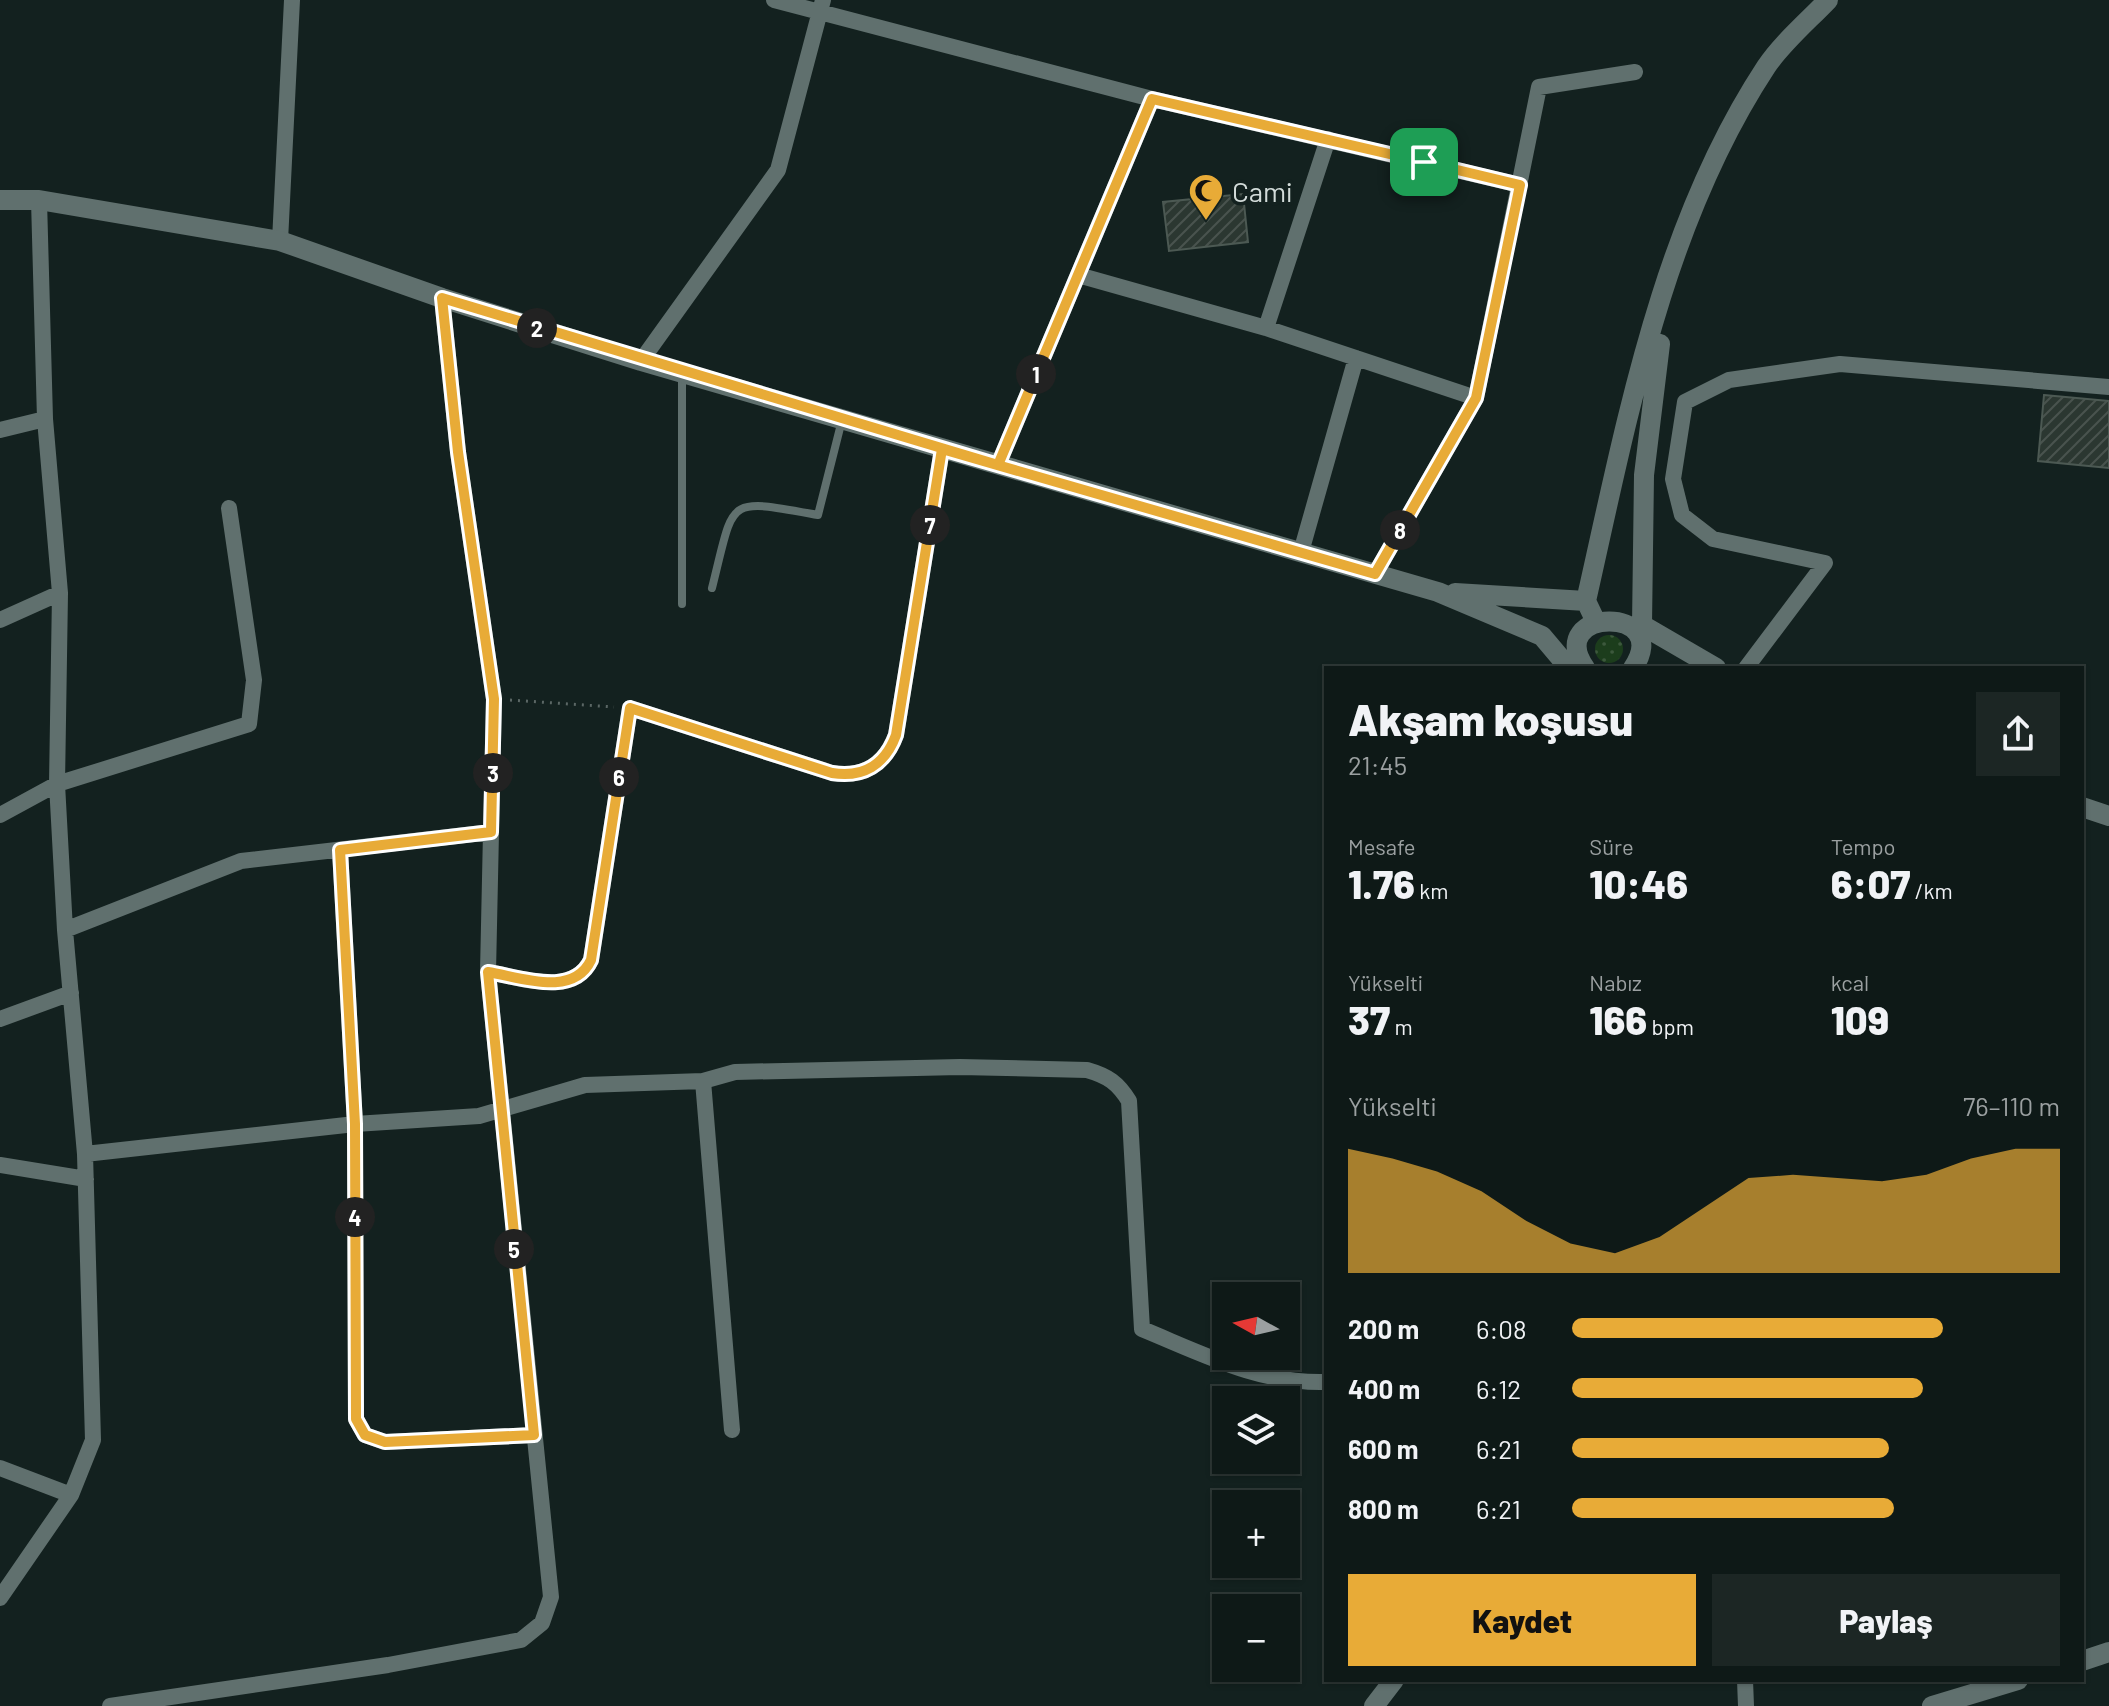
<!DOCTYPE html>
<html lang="tr">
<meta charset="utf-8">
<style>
:root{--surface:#0e1917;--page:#1c2624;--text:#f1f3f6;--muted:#9ba0a1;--line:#2e3836;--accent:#e8ab37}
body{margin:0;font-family:Barlow,sans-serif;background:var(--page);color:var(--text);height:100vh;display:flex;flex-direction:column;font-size:30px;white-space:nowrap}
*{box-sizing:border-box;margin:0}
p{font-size:26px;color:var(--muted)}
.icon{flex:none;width:44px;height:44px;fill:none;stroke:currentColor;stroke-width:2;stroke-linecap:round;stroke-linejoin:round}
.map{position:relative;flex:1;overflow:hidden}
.details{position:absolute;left:1324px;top:666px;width:760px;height:1016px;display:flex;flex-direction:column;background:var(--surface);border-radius:0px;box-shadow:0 2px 6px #0004,0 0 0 2px var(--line)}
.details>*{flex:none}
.needle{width:52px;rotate:278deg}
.tools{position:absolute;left:1212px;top:1282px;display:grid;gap:16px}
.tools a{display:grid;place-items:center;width:88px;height:88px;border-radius:0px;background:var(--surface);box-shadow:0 2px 6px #0004,0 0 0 2px var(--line);font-size:40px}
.pin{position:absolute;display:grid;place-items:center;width:68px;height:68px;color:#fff;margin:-34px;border-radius:16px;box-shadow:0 4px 12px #0006}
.km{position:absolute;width:40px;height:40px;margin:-20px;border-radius:50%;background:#222;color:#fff;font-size:22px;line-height:40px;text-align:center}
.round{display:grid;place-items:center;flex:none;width:84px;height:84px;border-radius:0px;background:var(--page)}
.head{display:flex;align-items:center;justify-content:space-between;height:136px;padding:0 24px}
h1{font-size:44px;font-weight:800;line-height:60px}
.stats{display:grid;grid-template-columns:repeat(3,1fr);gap:12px;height:136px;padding:8px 24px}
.stats div{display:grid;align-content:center}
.stats b{font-size:40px;font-weight:800}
.stats small{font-size:22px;font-weight:400}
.stats p{font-size:22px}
.chart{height:224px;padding:16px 24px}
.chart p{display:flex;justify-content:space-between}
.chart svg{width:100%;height:144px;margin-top:8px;fill:var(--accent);opacity:.7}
.primary-button{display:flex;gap:16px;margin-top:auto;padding:16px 24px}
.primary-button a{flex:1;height:92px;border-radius:0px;background:var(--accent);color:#111;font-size:32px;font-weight:800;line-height:92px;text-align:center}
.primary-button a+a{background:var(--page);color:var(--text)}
ul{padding:0 24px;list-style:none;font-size:26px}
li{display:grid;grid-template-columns:128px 96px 1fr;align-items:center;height:60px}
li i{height:20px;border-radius:10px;background:var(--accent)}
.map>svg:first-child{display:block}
.grass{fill:url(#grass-dots)}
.building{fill:url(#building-hatch);stroke:#4c5953;stroke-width:2}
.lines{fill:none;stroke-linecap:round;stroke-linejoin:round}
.path{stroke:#5b6765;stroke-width:3;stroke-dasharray:2 6;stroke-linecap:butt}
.service{stroke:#60706e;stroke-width:8}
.minor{stroke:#60706e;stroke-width:16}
.tertiary{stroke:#60706e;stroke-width:20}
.route-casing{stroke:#fff;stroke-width:16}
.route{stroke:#e8ab37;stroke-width:10}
.labels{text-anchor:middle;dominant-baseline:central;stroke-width:7;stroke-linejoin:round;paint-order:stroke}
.poi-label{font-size:28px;fill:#d2dbd9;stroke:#13211f;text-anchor:start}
</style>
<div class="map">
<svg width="2109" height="1706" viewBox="0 0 2109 1706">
<defs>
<pattern id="grass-dots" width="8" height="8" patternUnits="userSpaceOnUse" patternTransform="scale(2)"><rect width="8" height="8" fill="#1c3d1c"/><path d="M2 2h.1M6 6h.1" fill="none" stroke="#3c583c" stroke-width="1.8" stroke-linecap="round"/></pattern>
<pattern id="building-hatch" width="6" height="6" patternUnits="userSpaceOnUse" patternTransform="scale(2)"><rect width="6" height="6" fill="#2b3731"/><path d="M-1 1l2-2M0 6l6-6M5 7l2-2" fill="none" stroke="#49534e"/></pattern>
</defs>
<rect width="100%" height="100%" fill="#13211f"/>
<path class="grass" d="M1595 649a14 14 0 1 1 28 0a14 14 0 1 1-28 0Z"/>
<path class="building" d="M1243 194 1248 242 1169 251 1163 202Z
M2044 395 2109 401V468L2038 461Z"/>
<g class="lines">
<path class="path" d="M510 700 614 707"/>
<path class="service" d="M682 373V604
M712 588C735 497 724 498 818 515L842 420"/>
<path class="minor" d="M774 0 1152 99 1520 185
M280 241 292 0
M1078 275 1266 328 1476 398
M442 298 458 452 494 699 491 832
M1266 328 1328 139
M641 361 778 170 823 0
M0 430 45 419
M998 465 1152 99
M1301 552 1356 358
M1375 574 1476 398 1539 87 1635 72
M0 620 60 593
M1746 668 1825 563 1713 539 1682 515 1673 479 1685 402 1729 380 1840 364 2109 387
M0 815 57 784 249 724 254 680 229 508
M340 850 355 1124 356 1419 365 1435 385 1442 534 1435
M65 930 241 861 491 832 488 972 551 1597 542 1623 521 1640 388 1665 110 1706
M488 972C521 977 573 998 591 960L630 708 832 773C863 778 885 765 896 735L942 449
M0 1019 71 993
M703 1081 732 1430
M85 1154 355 1124 479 1116 585 1085 703 1081 735 1072 960 1067 1087 1070C1108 1076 1118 1083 1129 1101L1142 1329C1203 1354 1260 1384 1326 1382
M0 1165 86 1179
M0 1468 71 1495
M0 1598 71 1495 93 1440 85 1154 65 930 57 784 60 593 45 419 39 200
M1745 1680 1746 1706"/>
<path class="tertiary" d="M0 200H39L280 241 442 298 641 361 1438 592 1542 636 1569 668
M1455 593 1586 601
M1596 622 1586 601C1627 420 1662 225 1766 67 1782 43 1808 21 1828 0
M1642 625 1644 475 1660 344
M1642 625 1716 668
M1585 668C1543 607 1675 605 1633 668
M2082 807 2109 816
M2082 1661 2109 1652
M1374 1706 1394 1680
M1932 1706 2018 1680"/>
</g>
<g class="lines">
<defs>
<path id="route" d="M1424 162 1152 99 998 465 442 298 458 452 494 699 491 832 340 850 355 1124 356 1419 365 1435 385 1442 534 1435 488 972C520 977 573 998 591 960L630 708 832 773C863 778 885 765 896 735L942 449 1375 574 1476 398 1520 185 1424 162"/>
</defs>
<use href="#route" class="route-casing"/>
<use href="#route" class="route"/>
</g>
<defs>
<symbol id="mosque-pin" viewBox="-11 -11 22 30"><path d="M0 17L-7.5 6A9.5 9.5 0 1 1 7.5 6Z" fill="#e8ab37" stroke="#13211f"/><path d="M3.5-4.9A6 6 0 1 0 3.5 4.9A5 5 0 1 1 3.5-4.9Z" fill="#111"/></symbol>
</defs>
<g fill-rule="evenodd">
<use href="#mosque-pin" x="1186" y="171" width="40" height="54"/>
</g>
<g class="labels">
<g class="poi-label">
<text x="1232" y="191">Cami</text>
</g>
</g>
</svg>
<div class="tools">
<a><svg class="needle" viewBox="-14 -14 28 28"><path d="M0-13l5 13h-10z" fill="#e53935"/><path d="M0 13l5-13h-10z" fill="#9ba0a1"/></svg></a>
<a><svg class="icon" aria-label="layers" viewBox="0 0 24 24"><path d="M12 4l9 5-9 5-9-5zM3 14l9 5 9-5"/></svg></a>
<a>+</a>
<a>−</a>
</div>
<div class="pin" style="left:1424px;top:162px;background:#1e9e55"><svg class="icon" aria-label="arrive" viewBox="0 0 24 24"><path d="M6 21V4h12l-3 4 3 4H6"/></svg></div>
<b class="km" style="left:1036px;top:374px">1</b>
<b class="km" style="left:537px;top:328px">2</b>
<b class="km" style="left:493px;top:773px">3</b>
<b class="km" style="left:355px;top:1217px">4</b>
<b class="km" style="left:514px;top:1249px">5</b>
<b class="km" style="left:619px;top:777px">6</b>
<b class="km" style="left:930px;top:525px">7</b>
<b class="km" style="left:1400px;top:530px">8</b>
<section class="details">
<div class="head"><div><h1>Akşam koşusu</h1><p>21:45</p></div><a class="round"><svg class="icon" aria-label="share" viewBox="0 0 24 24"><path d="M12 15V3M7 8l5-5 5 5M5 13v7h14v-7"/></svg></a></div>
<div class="stats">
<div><p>Mesafe</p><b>1.76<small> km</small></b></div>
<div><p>Süre</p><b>10:46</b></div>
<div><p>Tempo</p><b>6:07<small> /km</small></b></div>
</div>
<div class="stats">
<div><p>Yükselti</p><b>37<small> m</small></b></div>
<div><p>Nabız</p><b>166<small> bpm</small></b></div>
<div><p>kcal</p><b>109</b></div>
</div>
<div class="chart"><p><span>Yükselti</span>76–110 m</p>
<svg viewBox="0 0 160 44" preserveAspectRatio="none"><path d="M0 44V6L10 9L20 13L30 19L40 28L50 35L60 38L70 33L80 24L90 15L100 14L110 15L120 16L130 14L140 9L150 6L160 6V44z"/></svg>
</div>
<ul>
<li><b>200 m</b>6:08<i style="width:76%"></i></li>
<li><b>400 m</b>6:12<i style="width:72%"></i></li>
<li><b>600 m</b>6:21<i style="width:65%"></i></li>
<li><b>800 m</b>6:21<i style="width:66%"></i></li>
</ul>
<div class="primary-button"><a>Kaydet</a><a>Paylaş</a></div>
</section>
</div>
